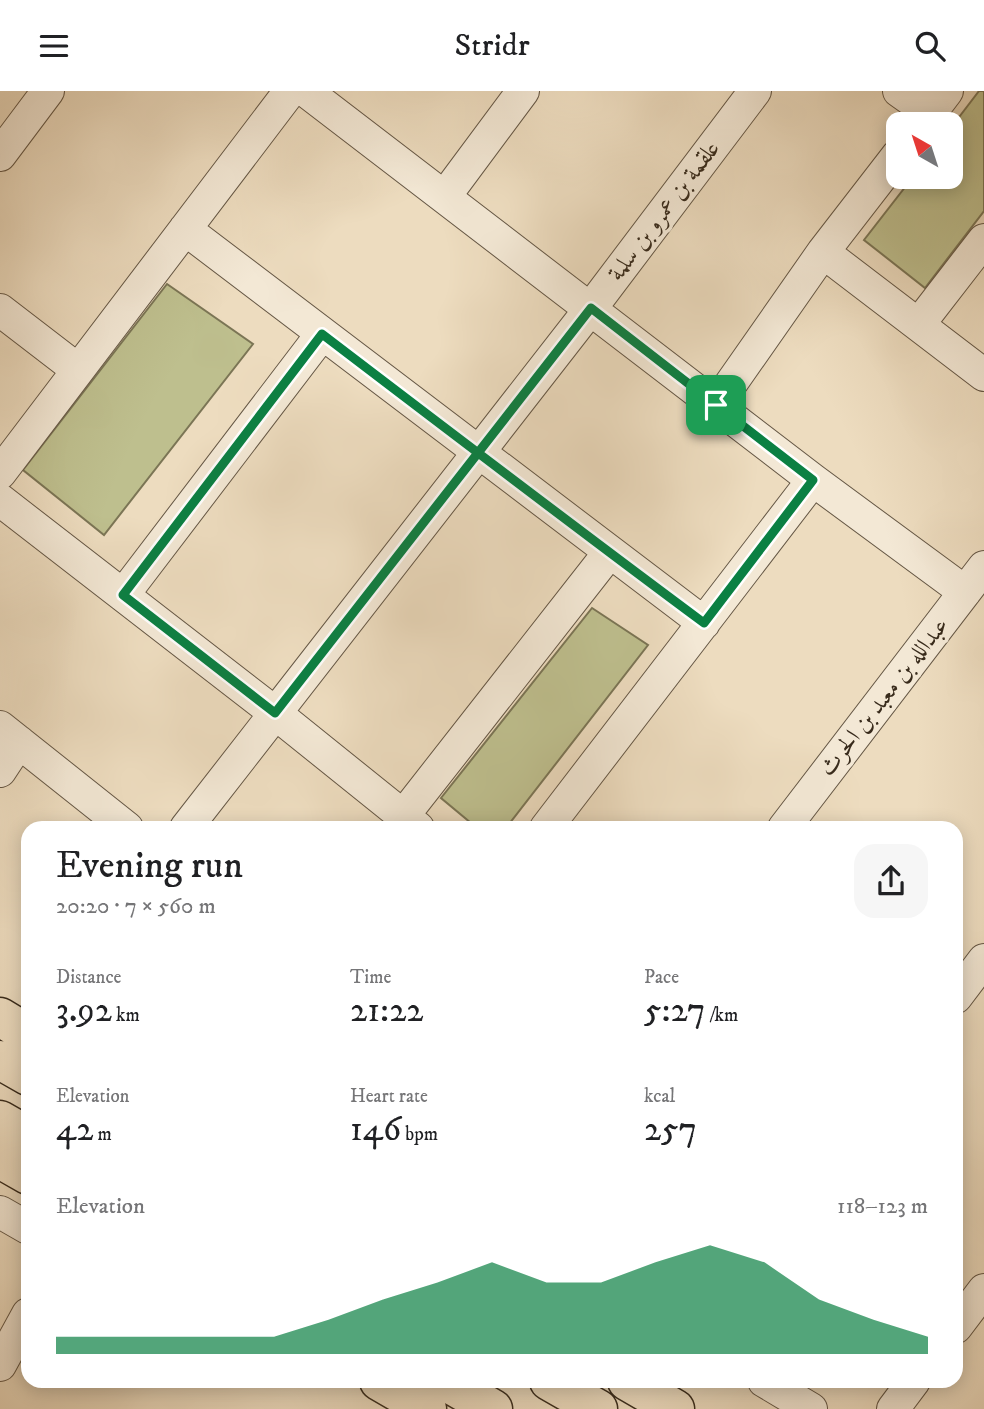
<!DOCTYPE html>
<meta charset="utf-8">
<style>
:root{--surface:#fff;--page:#f6f6f6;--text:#202124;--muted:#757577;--accent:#0b8043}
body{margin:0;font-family:"IM FELL DW Pica",Amiri,serif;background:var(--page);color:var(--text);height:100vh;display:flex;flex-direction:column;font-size:26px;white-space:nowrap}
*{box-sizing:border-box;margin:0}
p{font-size:23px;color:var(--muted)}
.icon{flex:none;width:38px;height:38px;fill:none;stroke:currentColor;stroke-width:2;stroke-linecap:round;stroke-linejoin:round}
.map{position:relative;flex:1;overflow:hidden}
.details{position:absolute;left:21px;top:730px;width:942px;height:567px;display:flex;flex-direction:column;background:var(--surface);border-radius:21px;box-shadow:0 4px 18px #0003}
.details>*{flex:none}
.needle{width:46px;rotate:321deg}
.tools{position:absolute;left:886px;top:21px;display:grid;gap:14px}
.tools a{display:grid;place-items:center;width:77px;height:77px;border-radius:14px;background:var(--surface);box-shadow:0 4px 18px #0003;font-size:35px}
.pin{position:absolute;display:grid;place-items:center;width:60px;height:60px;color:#fff;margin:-30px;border-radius:14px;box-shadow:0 4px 10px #0006}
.round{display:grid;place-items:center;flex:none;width:74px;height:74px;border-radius:21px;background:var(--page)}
.overview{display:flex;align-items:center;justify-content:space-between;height:119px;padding:0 35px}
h1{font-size:38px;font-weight:600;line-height:52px}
.figures{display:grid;grid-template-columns:repeat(3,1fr);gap:10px;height:119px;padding:7px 35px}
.figures div{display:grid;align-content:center}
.figures b{font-size:35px;font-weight:600}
.figures small{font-size:19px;font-weight:400}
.figures p{font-size:19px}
.chart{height:196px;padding:14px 35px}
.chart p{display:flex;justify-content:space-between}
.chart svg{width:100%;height:126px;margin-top:7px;fill:var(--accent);opacity:.7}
header{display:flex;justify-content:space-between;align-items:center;height:91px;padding:0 35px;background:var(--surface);font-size:32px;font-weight:600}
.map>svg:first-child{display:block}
.green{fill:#bebf8e;stroke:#7b7555;stroke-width:2}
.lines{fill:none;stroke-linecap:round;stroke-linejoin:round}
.minor-casing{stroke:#655745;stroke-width:34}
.major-casing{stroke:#382b1c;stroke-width:41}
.minor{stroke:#f3e8d5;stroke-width:32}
.major{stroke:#eddcbf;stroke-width:38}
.route-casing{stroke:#fff;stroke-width:14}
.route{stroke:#0b8043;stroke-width:9}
.labels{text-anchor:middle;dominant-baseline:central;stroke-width:7;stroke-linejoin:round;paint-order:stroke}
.street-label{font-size:24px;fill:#382b1c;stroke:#f3e8d5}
</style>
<header><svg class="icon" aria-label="menu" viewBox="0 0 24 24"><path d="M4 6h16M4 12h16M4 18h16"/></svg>Stridr<svg class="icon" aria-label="search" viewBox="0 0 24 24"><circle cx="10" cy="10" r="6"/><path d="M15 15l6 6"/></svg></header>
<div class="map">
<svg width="984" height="1318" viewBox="0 0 984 1318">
<rect width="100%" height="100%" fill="#eddcbf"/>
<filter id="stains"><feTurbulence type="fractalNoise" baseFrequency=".00286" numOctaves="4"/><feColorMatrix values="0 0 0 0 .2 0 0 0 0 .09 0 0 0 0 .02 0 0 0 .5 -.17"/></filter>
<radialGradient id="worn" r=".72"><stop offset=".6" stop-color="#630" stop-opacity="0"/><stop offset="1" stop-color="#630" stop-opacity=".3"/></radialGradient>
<path class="green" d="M979 0H984V120L925 197 864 149 913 86H950V38Z
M167 193 253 253 104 444 23 379Z
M592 517 648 554 506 737H477L441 707Z"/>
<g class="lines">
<defs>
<path id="minor" d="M306 0 813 389 965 501
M899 0 930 22
M922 33 947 0
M0 64 48 0
M445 105 523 0
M185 138 704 532
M823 161 984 284
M0 219 78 279
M919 233 984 149
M716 314 823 161 898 64
M0 382 290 0
M0 409 275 622 418 737
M123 504 322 243
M0 636 127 737
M0 680 19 651
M403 725 609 462
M186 737 591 217 755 0
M546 737 813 389
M784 737 984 476
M956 906 984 869
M0 1121 28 1137
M956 1236 984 1199
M0 1274 28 1223
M764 1290 811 1318
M893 1318 914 1290"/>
<path id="major" d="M0 926 28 943
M0 969 28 985
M0 1029 28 1045
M0 1068 28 1084
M379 1290 427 1318
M445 1290 493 1318
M549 1290 598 1318
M627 1290 675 1318"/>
</defs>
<use href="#minor" class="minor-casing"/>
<use href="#major" class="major-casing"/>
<use href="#minor" class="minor"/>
<use href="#major" class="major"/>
</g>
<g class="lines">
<defs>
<path id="route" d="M716 314 591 217C486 352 380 487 275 622L123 504 322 243C449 340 576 437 704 532L813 389 716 314"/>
</defs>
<use href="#route" class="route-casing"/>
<use href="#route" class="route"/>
</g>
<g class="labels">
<g class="street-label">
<text transform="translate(664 120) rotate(-53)">علقمة بن عمرو بن سلمة</text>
<text transform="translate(884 606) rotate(-52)">عبدالله بن معبد بن الحرث</text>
</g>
</g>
<rect width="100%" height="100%" filter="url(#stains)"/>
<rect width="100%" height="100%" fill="url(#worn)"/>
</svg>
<div class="tools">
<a><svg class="needle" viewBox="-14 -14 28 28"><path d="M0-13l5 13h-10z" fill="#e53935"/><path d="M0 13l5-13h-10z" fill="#757577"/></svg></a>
</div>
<div class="pin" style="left:716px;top:314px;background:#1e9e55"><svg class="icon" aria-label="arrive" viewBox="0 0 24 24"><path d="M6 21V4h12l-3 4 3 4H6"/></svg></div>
<section class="details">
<div class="overview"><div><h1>Evening run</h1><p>20:20 · 7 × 560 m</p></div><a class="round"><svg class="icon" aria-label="share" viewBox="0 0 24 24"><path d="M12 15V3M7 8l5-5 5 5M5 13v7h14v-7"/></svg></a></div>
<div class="figures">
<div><p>Distance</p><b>3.92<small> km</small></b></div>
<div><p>Time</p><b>21:22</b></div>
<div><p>Pace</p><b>5:27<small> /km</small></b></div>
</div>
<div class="figures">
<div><p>Elevation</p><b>42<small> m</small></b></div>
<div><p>Heart rate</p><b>146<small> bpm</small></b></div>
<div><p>kcal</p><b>257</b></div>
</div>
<div class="chart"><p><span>Elevation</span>118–123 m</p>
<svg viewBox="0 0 160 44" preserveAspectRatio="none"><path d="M0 44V38L10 38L20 38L30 38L40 38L50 32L60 25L70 19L80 12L90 19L100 19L110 12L120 6L130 12L140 25L150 32L160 38V44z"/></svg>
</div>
</section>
</div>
